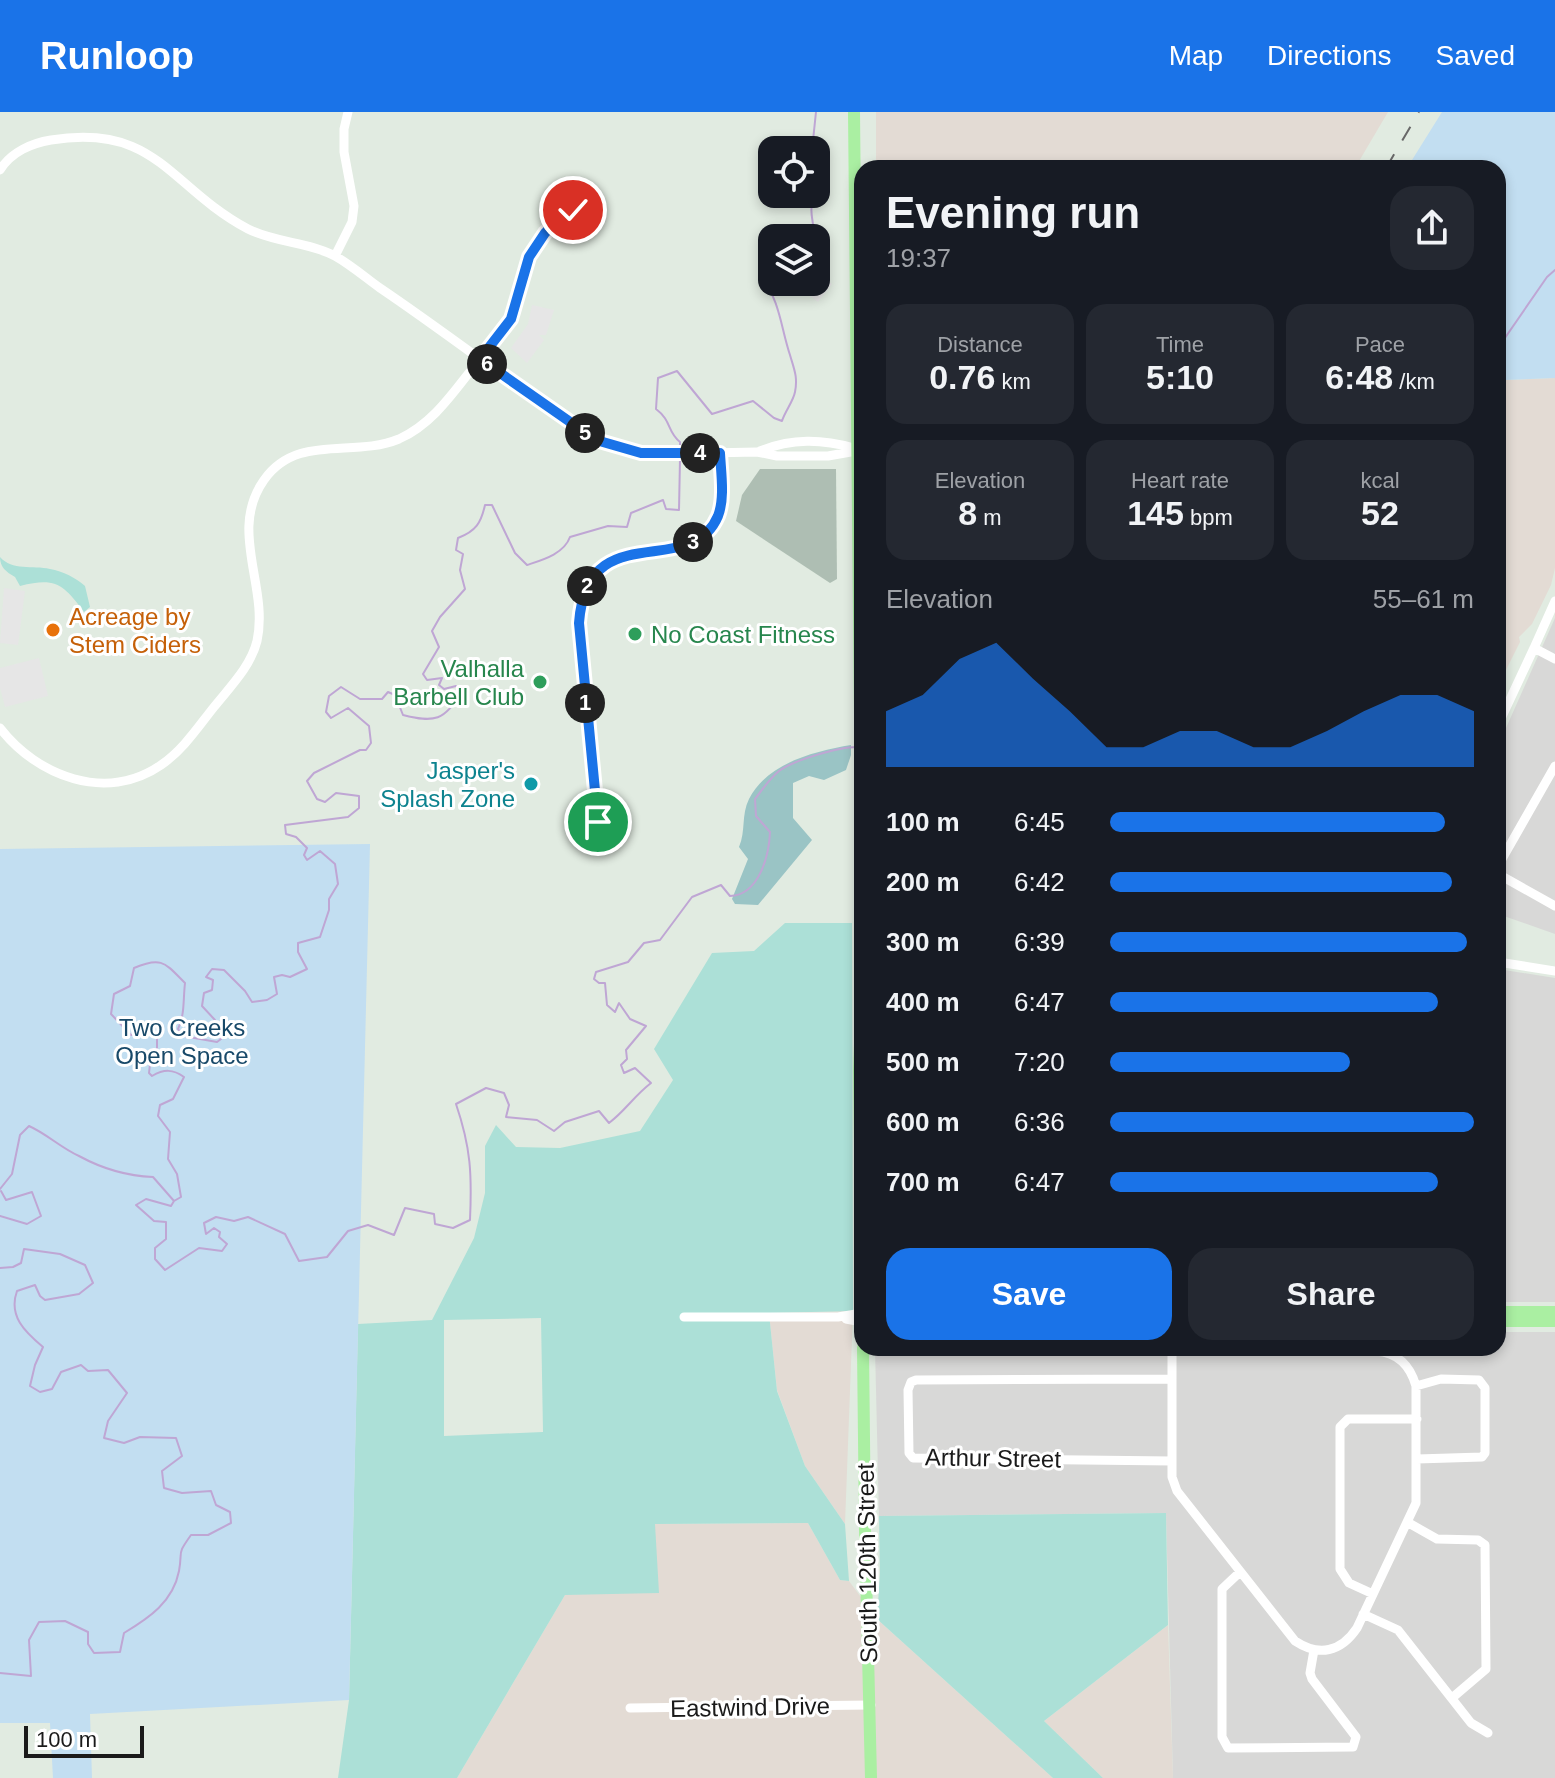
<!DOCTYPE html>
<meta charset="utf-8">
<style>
:root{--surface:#171b24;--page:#242831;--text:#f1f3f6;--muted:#9ea1a6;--accent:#1a73e8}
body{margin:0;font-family:Helvetica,sans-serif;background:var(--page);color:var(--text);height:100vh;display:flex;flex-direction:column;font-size:30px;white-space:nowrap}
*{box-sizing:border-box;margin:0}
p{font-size:26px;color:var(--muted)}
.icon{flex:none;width:44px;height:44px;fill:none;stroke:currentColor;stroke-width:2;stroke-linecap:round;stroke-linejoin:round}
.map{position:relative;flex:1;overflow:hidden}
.sheet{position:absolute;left:854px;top:48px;width:652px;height:1196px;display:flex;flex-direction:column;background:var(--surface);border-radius:24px;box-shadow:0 4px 12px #0003}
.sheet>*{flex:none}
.controls{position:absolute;left:758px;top:24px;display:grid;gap:16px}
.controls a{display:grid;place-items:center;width:72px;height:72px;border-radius:16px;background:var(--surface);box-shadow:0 4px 12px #0003;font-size:40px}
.scale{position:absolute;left:24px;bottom:20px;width:120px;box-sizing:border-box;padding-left:8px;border:4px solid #1a1a1a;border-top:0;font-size:22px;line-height:28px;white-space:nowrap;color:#1a1a1a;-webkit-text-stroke:6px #fff;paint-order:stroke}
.pin{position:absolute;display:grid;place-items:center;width:68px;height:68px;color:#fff;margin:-34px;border:4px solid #fff;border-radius:50%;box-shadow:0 2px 8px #0007}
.km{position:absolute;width:40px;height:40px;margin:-20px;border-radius:50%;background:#222;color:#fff;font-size:22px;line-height:40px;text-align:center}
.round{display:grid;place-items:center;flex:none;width:84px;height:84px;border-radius:24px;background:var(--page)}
.headline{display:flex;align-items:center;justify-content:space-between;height:136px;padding:0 32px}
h1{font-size:44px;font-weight:800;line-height:60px}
.stats{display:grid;grid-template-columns:repeat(3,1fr);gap:12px;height:136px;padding:8px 32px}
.stats div{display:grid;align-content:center;border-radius:20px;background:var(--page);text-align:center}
.stats b{font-size:34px;font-weight:800}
.stats small{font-size:22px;font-weight:400}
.stats p{font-size:22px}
.chart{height:224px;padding:16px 32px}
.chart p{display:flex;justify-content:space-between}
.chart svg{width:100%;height:144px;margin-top:8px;fill:var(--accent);opacity:.7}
.button{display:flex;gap:16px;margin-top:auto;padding:16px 32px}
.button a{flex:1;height:92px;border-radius:24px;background:var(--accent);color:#fff;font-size:32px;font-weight:800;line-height:92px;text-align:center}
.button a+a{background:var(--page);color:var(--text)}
ul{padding:0 32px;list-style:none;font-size:26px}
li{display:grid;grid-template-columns:128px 96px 1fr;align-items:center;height:60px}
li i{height:20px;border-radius:10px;background:var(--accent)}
header{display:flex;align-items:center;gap:48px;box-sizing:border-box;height:112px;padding:0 40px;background:var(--accent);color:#fff}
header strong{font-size:38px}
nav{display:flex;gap:44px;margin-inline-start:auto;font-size:28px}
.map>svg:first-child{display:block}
.residential{fill:#d8d8d7}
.industrial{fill:#e3dbd4}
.construction{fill:#aebeb3}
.grass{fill:#ace0d7;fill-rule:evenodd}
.forest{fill:#9ac4c5}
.park{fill:#c2def1}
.parking{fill:#e6e6e6}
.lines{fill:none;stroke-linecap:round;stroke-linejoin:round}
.stream{stroke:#bfa6d4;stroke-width:2}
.minor{stroke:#fff;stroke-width:9}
.major{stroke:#aaefa2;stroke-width:12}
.rail{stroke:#686868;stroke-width:2;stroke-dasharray:16 16;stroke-linecap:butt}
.route-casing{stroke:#fff;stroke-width:16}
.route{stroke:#1a73e8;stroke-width:10}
.food-dot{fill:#e8710a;stroke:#fff;stroke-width:3}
.leisure-dot{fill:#2e9e5b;stroke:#fff;stroke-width:3}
.culture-dot{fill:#0f9aa8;stroke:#fff;stroke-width:3}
.labels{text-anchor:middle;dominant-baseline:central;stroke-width:6;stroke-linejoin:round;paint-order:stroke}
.food-label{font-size:24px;fill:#c56008;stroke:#fff;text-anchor:start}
.leisure-label{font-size:24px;fill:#27864d;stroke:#fff;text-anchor:start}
.culture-label{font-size:24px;fill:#0d838f;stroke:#fff;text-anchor:end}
.park-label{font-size:24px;fill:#184969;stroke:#fff}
.street-label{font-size:24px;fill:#1a1a1a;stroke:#fff}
</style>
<header>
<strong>Runloop</strong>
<nav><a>Map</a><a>Directions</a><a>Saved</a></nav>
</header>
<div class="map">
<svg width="1555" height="1666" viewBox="0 0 1555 1666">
<rect width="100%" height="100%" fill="#e1ebe1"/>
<path class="residential" d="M1555 506V822L1498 802V634Z
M1498 857 1555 866V1190H1498Z
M1498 1220H1555V1666H1173L1166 1401 879 1404 875 1236H1498Z"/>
<path class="industrial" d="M876 0H1388L1355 56H876Z
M1555 266V456L1551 473 1532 512 1519 525 1520 530 1498 574V302L1505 268Z
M853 1199 845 1412 805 1354 777 1278 769 1201Z
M808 1411 840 1468 849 1469 877 1507 1053 1666H457L565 1483 655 1412Z
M1168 1513 1173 1666H1103L1044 1609Z"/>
<path class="construction" d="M760 357H836L837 467 830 471 736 409 742 383Z"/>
<path class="grass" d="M0 445C12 459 33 453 50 457 63 459 76 466 85 474L90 495 84 500C63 472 56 465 20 474L15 465C6 460 0 455 0 445Z
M785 811H852L853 1199 769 1201 777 1279 805 1354 845 1412 849 1469 840 1468 808 1411 655 1412 659 1481 565 1483 457 1666H338L349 1588 358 1212 432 1208 474 1126 485 1081V1034L496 1013 516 1035 560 1036 640 1019 673 968 654 937 712 841 754 839ZM541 1206 543 1320 444 1324V1208Z
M1166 1401 1168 1513 1044 1609 1103 1666H1053L877 1507 880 1461 879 1404Z"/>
<path class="forest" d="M851 633V643L846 658 824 668 809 664 793 671V706L812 728 758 793 735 792 732 787 748 747 739 735C746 719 741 703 749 687 767 651 815 639 851 633Z"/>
<path class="park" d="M1442 0H1555V266L1505 268 1498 302V56H1407Z
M370 732 349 1588 90 1602 92 1666H53L50 1611H0V737Z"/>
<path class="parking" d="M816 160 832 172 818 190 800 176 804 170H816Z
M532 193 554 198 546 223H539L544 228 527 251 511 236 528 212Z
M4 476 25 479 18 533 0 531Z
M39 546 48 584 5 595 0 576V556Z"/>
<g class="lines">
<path class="stream" d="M812 38 816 0
M811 126C817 115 809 104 812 93 817 77 832 76 816 57
M1498 236 1547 165 1555 158
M680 337V330C667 320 672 309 656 297L658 266 677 259 712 302 753 289 774 306 782 309C785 299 793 290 795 280 798 265 794 257 790 243 781 216 780 189 762 166L772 156
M0 1077 12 1062 20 1023 29 1014C47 1022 61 1036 79 1044 101 1056 128 1064 153 1065L174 1089 171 1094 146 1087 136 1093 154 1109 166 1110V1127L155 1136V1147L165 1158 199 1136 222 1139 227 1132 219 1125 220 1120 214 1116 206 1122 204 1111 216 1105 234 1109 248 1105 285 1122 299 1149 327 1145 348 1119 368 1113 394 1123 405 1096 434 1102 435 1112 453 1116 470 1108C472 1063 471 1036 456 992L486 976 504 981 509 993 506 1005 537 1008 554 1019 565 1010 599 999 609 1011C626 998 634 984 651 971L635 956 624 961 621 953 627 947 626 938 646 914 630 907 619 891 615 900 607 893 605 871H599L594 867 596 860 628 850 644 831 660 828 692 785 721 773 730 784C759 783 769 744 770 720L756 704 755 687C762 678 770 666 779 659 794 648 839 635 857 635
M174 1089 181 1085 177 1062 168 1047 170 1020 158 1004 160 993 173 987 184 965C173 957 164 957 152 964L149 961 150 952 157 945V924L145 921 131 923 111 902 114 882 130 874 134 856C162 844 165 851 185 871 183 888 185 902 178 917L183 924 217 930 221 927 215 908 202 894 204 881 212 878 213 868 206 865 212 857 224 858 245 879 252 890 267 888 277 882 274 865 282 863 290 865 307 857 298 840V831L320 825 329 798V787L338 772 335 752 320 739 307 748 304 743 307 736 296 725 286 722 285 713 348 705 359 696V684L336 681 325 690 317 687 307 669 314 661 360 638H366L371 631 369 614 348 596 331 606 326 600 329 584 341 575 360 587H382L388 580 395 583 403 603C434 611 445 609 462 579L456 574 444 577 439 573 442 566 427 568 423 562 439 535 432 519 440 505 465 477 460 458 463 442 456 438 458 426C476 419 481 411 485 393H492L515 441 527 453C542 448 564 442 570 425L608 414 627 415 631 401 663 388 666 397 679 398 680 347
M0 1104 27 1112 41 1104 32 1080 6 1088 1 1079
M0 1156 13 1155 21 1151 24 1137 60 1142 85 1153 93 1171 79 1182 45 1188 40 1184 35 1173 17 1179C8 1204 25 1220 43 1235L35 1253 30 1274 40 1280 52 1277 61 1260 81 1253 88 1259 108 1258 127 1281 108 1309 104 1326 124 1331 140 1325 176 1326 182 1344 162 1359 164 1376 182 1381 211 1379 216 1393 230 1400 231 1411 208 1423H191C176 1444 183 1437 179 1459 173 1490 149 1506 124 1521L120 1540 94 1541 88 1532V1520L65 1509 39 1510 29 1528 31 1564 0 1561"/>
<path class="minor" d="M0 58C11 40 32 31 51 28 157 11 169 75 248 117 275 131 309 130 335 144 351 153 366 166 380 176 414 199 447 223 480 247 456 276 435 311 399 327 353 346 297 321 264 368 228 419 269 474 257 529 251 554 230 575 214 595 198 615 183 638 161 653 106 691 37 664 0 616
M589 93 566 100 545 121 526 150 511 207 480 247 596 328 619 336 660 342 757 340 777 344H828L862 338
M335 144 352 110 354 94 344 40V17L348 0
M760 339C792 326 822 327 854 336
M1534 536 1555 489
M1498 613 1534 536 1555 547
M598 710 579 511C587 400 694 472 719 399L720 341
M1498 754 1555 654
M1498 762 1555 794
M1498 850 1555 859
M684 1205H838L862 1201
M846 1207 862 1210
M1172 1238 1376 1239C1398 1241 1410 1253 1416 1274V1391L1357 1516C1341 1540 1319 1545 1295 1529L1177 1379 1172 1365V1236
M1416 1274 1441 1267 1479 1268 1485 1276V1341L1482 1345 1417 1347
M1172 1349 913 1346 909 1341 908 1278 911 1270 916 1268 1172 1267
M1407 1410 1437 1427 1478 1428 1485 1433 1486 1557 1452 1586
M1240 1460 1222 1477V1625L1228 1636 1353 1635 1356 1625 1312 1567 1310 1561 1314 1538
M1373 1482 1349 1471 1340 1457V1315L1348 1307H1417
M1363 1502 1398 1518 1471 1611 1488 1621
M630 1596 871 1593"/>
<path class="major" d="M854 0 862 803
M862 878 859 959 862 1184
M1498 1200H1555
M1498 1209H1555
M863 1236 865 1418 871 1666"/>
<path class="rail" d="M1386 56 1419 0"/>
</g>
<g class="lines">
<defs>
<path id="route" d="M573 98 566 100 545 121 529 145 511 207 480 247 596 328 641 341H720C721 361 725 386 718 404 690 470 587 401 579 511L598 710"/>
</defs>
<use href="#route" class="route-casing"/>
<use href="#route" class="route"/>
</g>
<circle class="food-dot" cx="53" cy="518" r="8"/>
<g class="leisure-dot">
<circle cx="635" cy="522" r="8"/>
<circle cx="540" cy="570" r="8"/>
</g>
<circle class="culture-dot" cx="531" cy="672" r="8"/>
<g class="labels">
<g class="food-label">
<text x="69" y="504">Acreage by<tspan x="69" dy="28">Stem Ciders</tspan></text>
</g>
<g class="leisure-label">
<text x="651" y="522">No Coast Fitness</text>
<text x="524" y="556" text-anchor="end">Valhalla<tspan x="524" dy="28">Barbell Club</tspan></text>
</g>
<g class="culture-label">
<text x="515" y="658">Jasper's<tspan x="515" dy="28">Splash Zone</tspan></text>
</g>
<g class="park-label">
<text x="182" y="915">Two Creeks<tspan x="182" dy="28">Open Space</tspan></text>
</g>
<g class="street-label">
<text transform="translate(993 1346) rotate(1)">Arthur Street</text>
<text transform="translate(867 1451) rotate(-91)">South 120th Street</text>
<text transform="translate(750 1595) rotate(-1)">Eastwind Drive</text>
</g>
</g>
</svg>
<div class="controls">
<a><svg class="icon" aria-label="locate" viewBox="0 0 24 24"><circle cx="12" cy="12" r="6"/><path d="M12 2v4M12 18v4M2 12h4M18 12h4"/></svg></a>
<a><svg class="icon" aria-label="layers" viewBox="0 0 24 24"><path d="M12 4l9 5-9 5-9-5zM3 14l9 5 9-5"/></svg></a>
</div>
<div class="scale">100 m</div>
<div class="pin" style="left:598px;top:710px;background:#1e9e55"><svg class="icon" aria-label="arrive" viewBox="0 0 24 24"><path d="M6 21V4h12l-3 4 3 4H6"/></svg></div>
<div class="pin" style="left:573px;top:98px;background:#d93025"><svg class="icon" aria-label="check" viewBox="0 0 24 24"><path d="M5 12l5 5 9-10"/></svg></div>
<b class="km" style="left:585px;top:591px">1</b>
<b class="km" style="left:587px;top:474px">2</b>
<b class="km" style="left:693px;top:430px">3</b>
<b class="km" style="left:700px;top:341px">4</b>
<b class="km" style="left:585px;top:321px">5</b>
<b class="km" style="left:487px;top:252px">6</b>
<section class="sheet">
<div class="headline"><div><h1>Evening run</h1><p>19:37</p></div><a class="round"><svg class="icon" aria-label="share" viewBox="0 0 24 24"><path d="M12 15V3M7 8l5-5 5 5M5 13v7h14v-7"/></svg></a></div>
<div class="stats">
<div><p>Distance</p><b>0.76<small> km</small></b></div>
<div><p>Time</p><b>5:10</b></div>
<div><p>Pace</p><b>6:48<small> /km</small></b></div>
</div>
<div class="stats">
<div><p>Elevation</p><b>8<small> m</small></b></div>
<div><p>Heart rate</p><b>145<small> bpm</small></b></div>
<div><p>kcal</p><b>52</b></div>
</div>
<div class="chart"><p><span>Elevation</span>55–61 m</p>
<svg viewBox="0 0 160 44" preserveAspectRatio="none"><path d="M0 44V27L10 22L20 11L30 6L40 17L50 27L60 38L70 38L80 33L90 33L100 38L110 38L120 33L130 27L140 22L150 22L160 27V44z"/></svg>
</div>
<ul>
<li><b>100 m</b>6:45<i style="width:92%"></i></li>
<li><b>200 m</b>6:42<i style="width:94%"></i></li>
<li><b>300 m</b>6:39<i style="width:98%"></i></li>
<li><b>400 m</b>6:47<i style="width:90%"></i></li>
<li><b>500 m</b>7:20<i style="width:66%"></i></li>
<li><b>600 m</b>6:36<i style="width:100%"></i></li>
<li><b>700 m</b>6:47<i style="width:90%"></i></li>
</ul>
<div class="button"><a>Save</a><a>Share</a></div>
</section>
</div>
